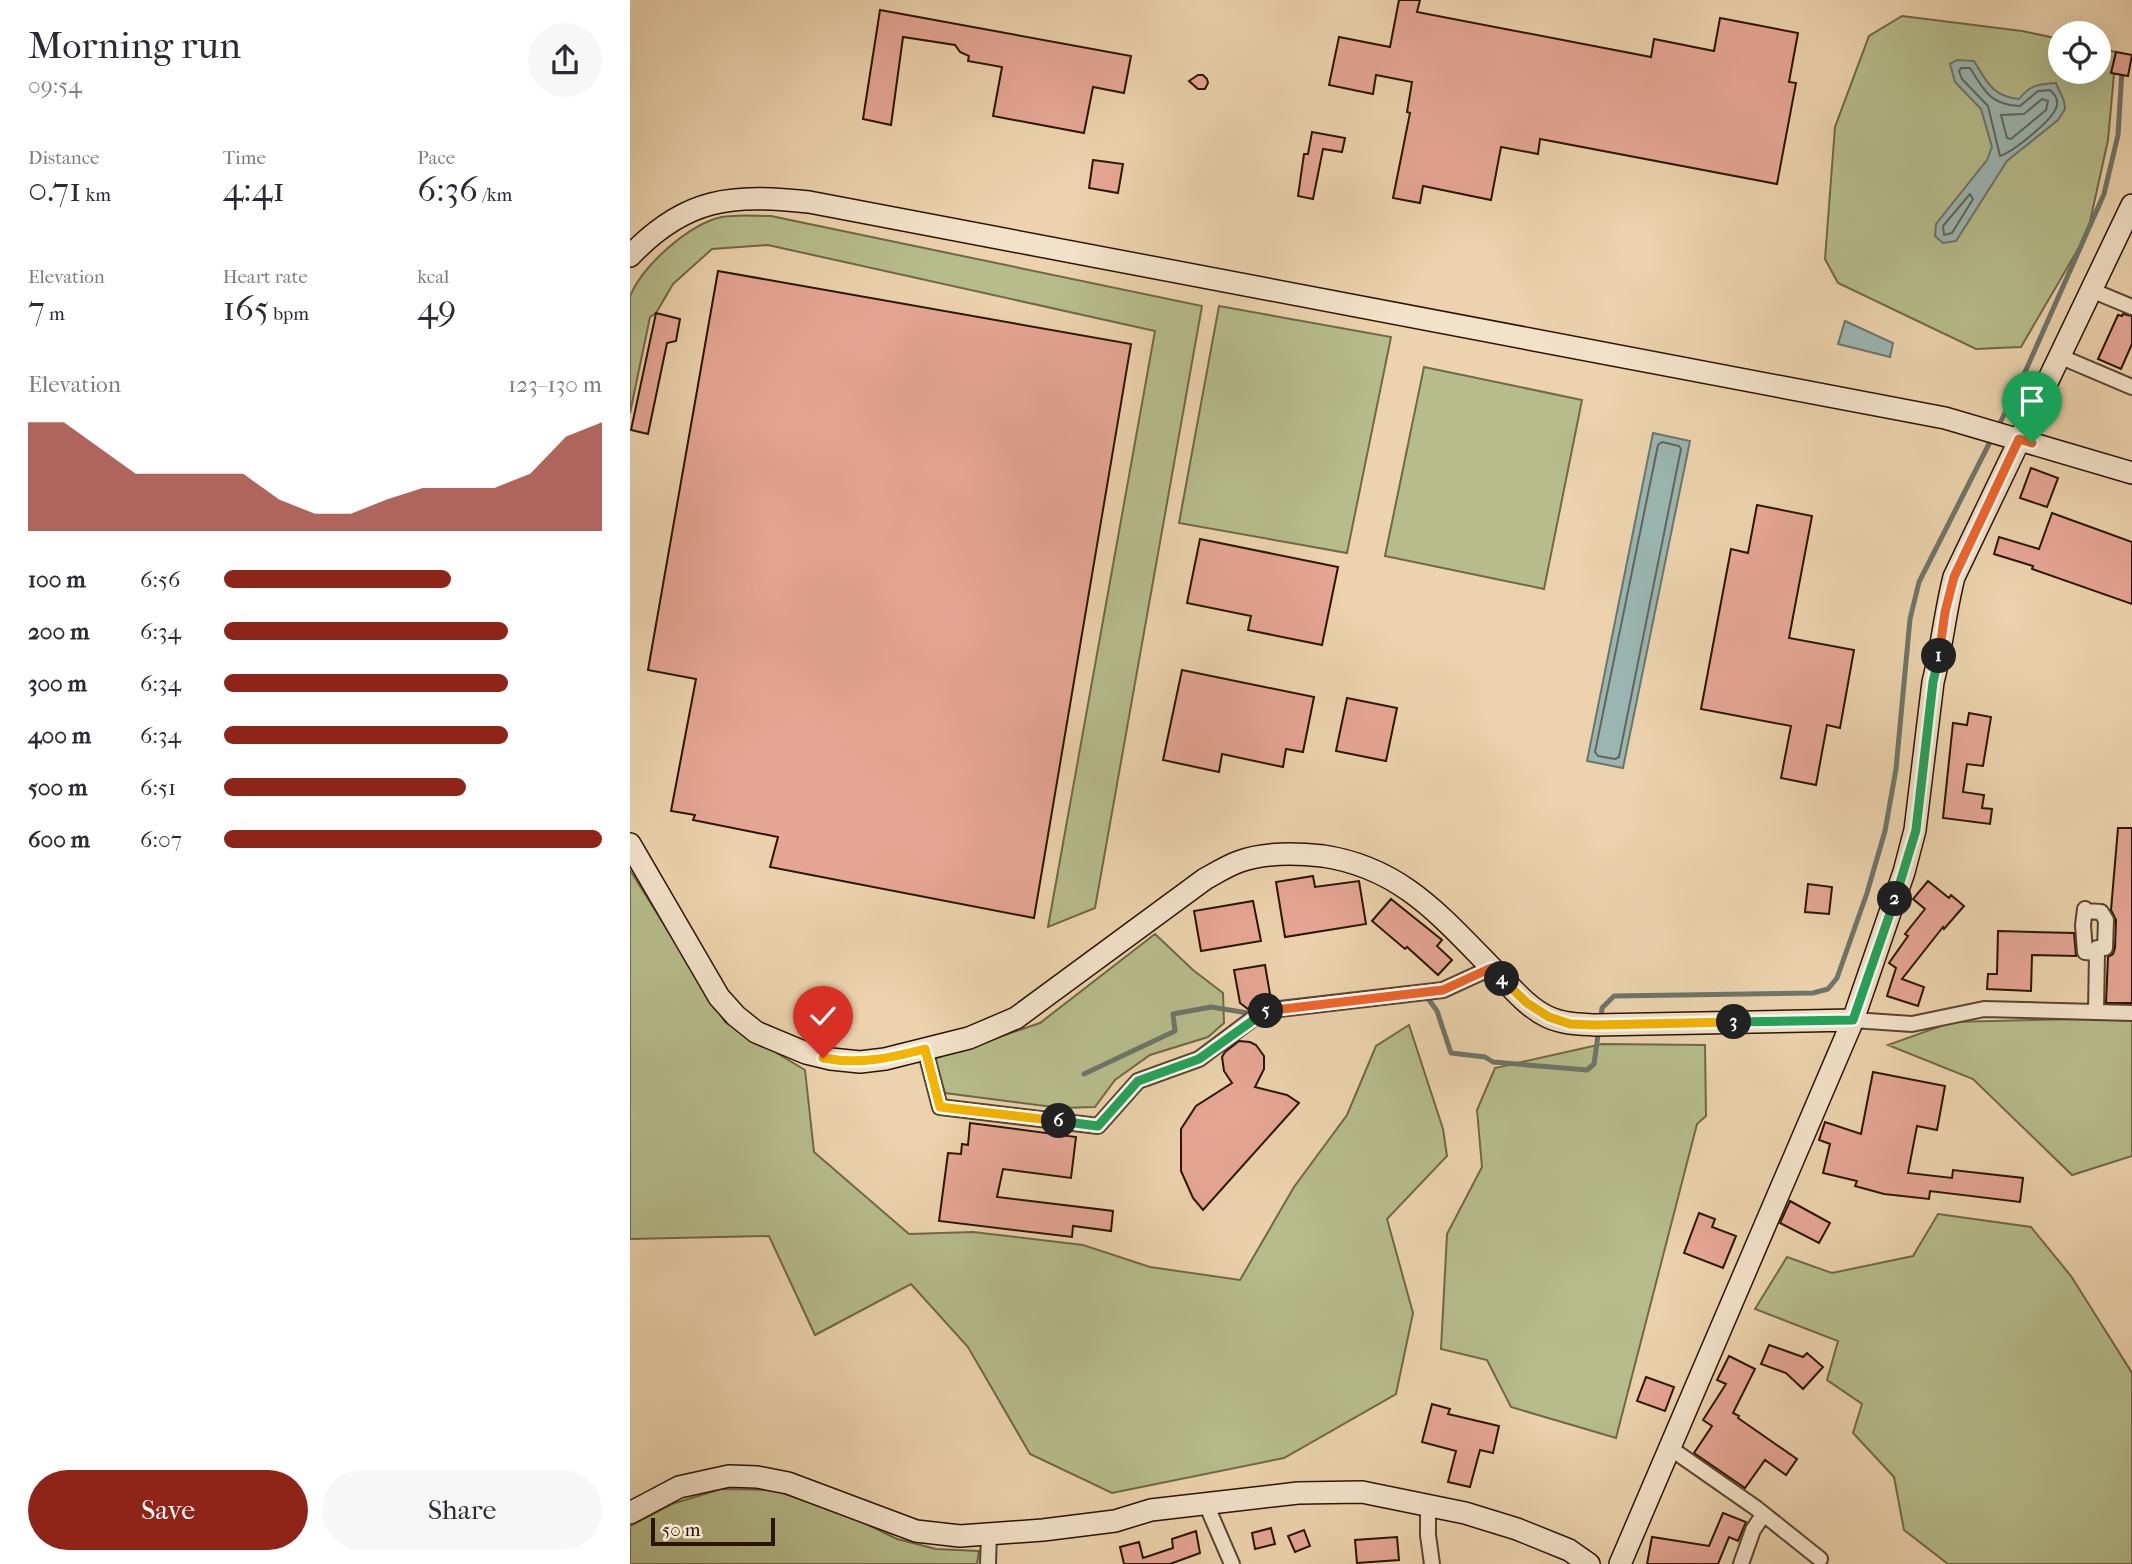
<!DOCTYPE html>
<meta charset="utf-8">
<style>
:root{--surface:#fff;--page:#f7f7f7;--text:#2b2b33;--muted:#7c7c81;--accent:#8f2418}
body{margin:0;font-family:"IM FELL French Canon",serif;background:var(--page);color:var(--text);height:100vh;display:flex;flex-direction:column;font-size:26px;white-space:nowrap}
*{box-sizing:border-box;margin:0}
p{font-size:23px;color:var(--muted)}
.icon{flex:none;width:38px;height:38px;fill:none;stroke:currentColor;stroke-width:2;stroke-linecap:round;stroke-linejoin:round}
.map{position:relative;flex:1;overflow:hidden}
.details{display:flex;flex-direction:column;background:var(--surface);width:630px}
.details>*{flex:none}
.controls{position:absolute;left:1418px;top:21px;display:grid;gap:14px}
.controls a{display:grid;place-items:center;width:63px;height:63px;border-radius:50%;background:var(--surface);box-shadow:0 7px 28px #0002;font-size:35px}
.scale{position:absolute;left:21px;bottom:18px;width:124px;box-sizing:border-box;padding-left:7px;border:4px solid #2a1401;border-top:0;font-size:19px;line-height:24px;white-space:nowrap;color:#2a1401;-webkit-text-stroke:5px #f3e2ca;paint-order:stroke}
.pin{position:absolute;display:grid;place-items:center;width:60px;height:60px;color:#fff;margin:-72px -30px;border-radius:50% 50% 50% 0;rotate:-45deg;box-shadow:0 0 7px #0007}
.pin .icon{rotate:45deg}
.km{position:absolute;width:35px;height:35px;margin:-18px;border-radius:50%;background:#222;color:#fff;font-size:19px;line-height:35px;text-align:center}
.round{display:grid;place-items:center;flex:none;width:74px;height:74px;border-radius:37px;background:var(--page)}
.overview{display:flex;align-items:center;justify-content:space-between;height:119px;padding:0 28px}
h1{font-size:38px;font-weight:600;line-height:52px}
.figures{display:grid;grid-template-columns:repeat(3,1fr);gap:10px;height:119px;padding:7px 28px}
.figures div{display:grid;align-content:center}
.figures b{font-size:35px;font-weight:600}
.figures small{font-size:19px;font-weight:400}
.figures p{font-size:19px}
.chart{height:196px;padding:14px 28px}
.chart p{display:flex;justify-content:space-between}
.chart svg{width:100%;height:126px;margin-top:7px;fill:var(--accent);opacity:.7}
.action{display:flex;gap:14px;margin-top:auto;padding:14px 28px}
.action a{flex:1;height:80px;border-radius:42px;background:var(--accent);color:#fff;font-size:28px;font-weight:600;line-height:80px;text-align:center}
.action a+a{background:var(--page);color:var(--text)}
ul{padding:0 28px;list-style:none;font-size:23px}
li{display:grid;grid-template-columns:112px 84px 1fr;align-items:center;height:52px}
li i{height:18px;border-radius:9px;background:var(--accent)}
main{display:flex;flex:1;min-height:0}
.map>svg:first-child{display:block}
.green{fill:#b6bd8b;stroke:#706846;stroke-width:2}
.water{fill:#9ab6b2;stroke:#6d756b;stroke-width:2}
.lines{fill:none;stroke-linecap:round;stroke-linejoin:round}
.shore{stroke:#62655a;stroke-width:2}
.stream{stroke:#6d756b;stroke-width:5}
.building{fill:#e6a695;stroke:#2a1401;stroke-width:2}
.street-casing{stroke:#5a442c;stroke-width:18}
.secondary-casing{stroke:#2a1401;stroke-width:24}
.street{stroke:#f3e2ca;stroke-width:14}
.secondary{stroke:#f3e2ca;stroke-width:21}
.split-1-casing{stroke:#fff;stroke-width:14}
.split-2-casing{stroke:#fff;stroke-width:14}
.split-3-casing{stroke:#fff;stroke-width:14}
.split-4-casing{stroke:#fff;stroke-width:14}
.split-5-casing{stroke:#fff;stroke-width:14}
.split-6-casing{stroke:#fff;stroke-width:14}
.split-7-casing{stroke:#fff;stroke-width:14}
.split-1{stroke:#f0652b;stroke-width:9}
.split-2{stroke:#22a559;stroke-width:9}
.split-3{stroke:#22a559;stroke-width:9}
.split-4{stroke:#f5b400;stroke-width:9}
.split-5{stroke:#f0652b;stroke-width:9}
.split-6{stroke:#22a559;stroke-width:9}
.split-7{stroke:#f5b400;stroke-width:9}
</style>
<main>
<section class="details">
<div class="overview"><div><h1>Morning run</h1><p>09:54</p></div><a class="round"><svg class="icon" aria-label="share" viewBox="0 0 24 24"><path d="M12 15V3M7 8l5-5 5 5M5 13v7h14v-7"/></svg></a></div>
<div class="figures">
<div><p>Distance</p><b>0.71<small> km</small></b></div>
<div><p>Time</p><b>4:41</b></div>
<div><p>Pace</p><b>6:36<small> /km</small></b></div>
</div>
<div class="figures">
<div><p>Elevation</p><b>7<small> m</small></b></div>
<div><p>Heart rate</p><b>165<small> bpm</small></b></div>
<div><p>kcal</p><b>49</b></div>
</div>
<div class="chart"><p><span>Elevation</span>123–130 m</p>
<svg viewBox="0 0 160 44" preserveAspectRatio="none"><path d="M0 44V6L10 6L20 15L30 24L40 24L50 24L60 24L70 33L80 38L90 38L100 33L110 29L120 29L130 29L140 24L150 11L160 6V44z"/></svg>
</div>
<ul>
<li><b>100 m</b>6:56<i style="width:60%"></i></li>
<li><b>200 m</b>6:34<i style="width:75%"></i></li>
<li><b>300 m</b>6:34<i style="width:75%"></i></li>
<li><b>400 m</b>6:34<i style="width:75%"></i></li>
<li><b>500 m</b>6:51<i style="width:64%"></i></li>
<li><b>600 m</b>6:07<i style="width:100%"></i></li>
</ul>
<div class="action"><a>Save</a><a>Share</a></div>
</section>
<div class="map">
<svg width="1502" height="1564" viewBox="0 0 1502 1564">
<rect width="100%" height="100%" fill="#ecd3ad"/>
<filter id="stains"><feTurbulence type="fractalNoise" baseFrequency=".00286" numOctaves="4"/><feColorMatrix values="0 0 0 0 .2 0 0 0 0 .09 0 0 0 0 .02 0 0 0 .5 -.17"/></filter>
<radialGradient id="worn" r=".72"><stop offset=".6" stop-color="#630" stop-opacity="0"/><stop offset="1" stop-color="#630" stop-opacity=".3"/></radialGradient>
<path class="green" d="M1272 16 1392 31 1430 39V72H1468V48L1486 52 1478 140 1459 226 1451 244 1391 347 1346 349 1208 283 1195 259 1205 127 1239 36Z
M141 216 572 306 465 908 418 927 525 331 138 245 82 249 43 284 26 313 20 317 0 413V296C13 265 59 224 92 217 108 214 125 216 141 216Z
M589 306 761 337 717 553 549 523Z
M794 367 952 400 914 589 755 556Z
M0 870 95 1022 175 1070 184 1152 279 1234 343 1232 453 1245 520 1267 610 1280 664 1187 717 1115 746 1046 779 1025 813 1129 817 1156 757 1219 783 1313 766 1394 654 1458 482 1493 400 1454 338 1347 281 1284 185 1335 139 1236 0 1239Z
M525 934 563 970 593 993 594 1023 578 1037 520 1055 485 1080 465 1107 431 1108 315 1093 304 1059 410 1023Z
M1447 1019 1502 1020V1156L1442 1175 1343 1079 1258 1045 1322 1022Z
M972 1044 1075 1045 1076 1116 1067 1124 986 1438 881 1407 857 1360 811 1349 817 1234 852 1167 847 1110 865 1068Z
M1308 1214 1401 1227 1441 1276 1502 1373V1564H1318L1274 1530 1264 1477 1223 1433 1232 1404 1197 1380 1208 1341 1125 1309 1157 1257 1202 1273 1283 1256Z
M91 1489 144 1490 222 1517 267 1539 306 1549 349 1551 347 1564H0V1526L42 1504Z"/>
<path class="water" d="M1327 60 1344 61C1357 82 1362 96 1389 99 1400 85 1408 84 1426 83L1434 101 1435 109 1428 120 1377 161 1326 241 1313 243 1305 236 1306 224 1357 160 1362 147 1351 109 1325 82 1320 64Z
M1215 321 1263 343 1260 357 1208 344Z
M1023 433 1060 441 993 768 957 761Z"/>
<g class="lines">
<path class="shore" d="M1331 68H1340C1354 91 1361 105 1390 106L1408 91 1420 90C1424 94 1428 98 1427 104 1427 118 1382 152 1370 156L1358 106 1332 79 1329 71Z
M1412 99 1418 101 1416 110 1381 139 1377 138 1371 115 1394 114Z
M1340 194 1343 199 1322 233 1314 235 1313 226Z
M1032 442 1049 446 1051 449 989 757 985 759 968 756 965 752 1028 445Z"/>
<path class="stream" d="M1368 427 1392 379 1474 194 1488 135 1492 70
M794 993 807 1011 821 1053 855 1057 863 1062 957 1070 964 1064 969 1028
M971 1019 972 1008 984 996 1183 993 1198 989 1207 978 1237 893 1255 831 1266 769 1280 619 1289 582 1363 436
M454 1074 545 1031 543 1014 581 1007 618 1013 625 1010"/>
</g>
<path class="building" d="M769 0H790L787 12 1021 57 1024 39 1084 51 1090 18 1168 33 1159 82 1166 83 1147 184 910 139 908 154 871 147 861 200 793 186 790 203 763 198 780 113 777 112 782 82 746 75 743 94 699 85 709 37 760 47Z
M250 10 501 56 494 93 463 87 454 133 363 116 372 67 338 61 339 56 330 52 325 45 273 37 261 125 233 119Z
M1486 52 1502 55 1498 76 1481 73Z
M568 75H573L577 79 578 83 575 89H568L559 81Z
M682 132 715 138 712 152 693 149 683 199 668 196 674 154H678Z
M463 160 493 164 488 193 459 188Z
M88 271 501 344 404 918 140 867 148 837 63 820 65 815 41 811 66 679 18 670Z
M26 313 50 319 46 341 37 343 18 434 1 430Z
M1493 314 1502 316V344L1491 369 1468 359 1488 315 1492 316Z
M1401 468 1428 478 1417 507 1390 498Z
M1127 505 1182 516 1159 638 1224 650 1210 728 1197 725 1186 785 1151 778 1161 726 1071 709 1101 549 1118 553Z
M1422 513 1502 542V604L1402 569 1403 566 1364 554 1369 537 1409 549Z
M570 539 708 567 692 645 618 630 621 616 557 603Z
M552 670 684 697 673 752 656 749 653 767 592 754 589 772 533 760Z
M717 698 767 708 756 761 706 751Z
M1339 713 1361 717 1353 766 1337 764 1333 792 1354 795 1352 808 1362 809 1360 824 1313 818 1323 723 1337 725Z
M1488 828H1502V1003H1476L1478 957 1483 954 1485 948 1486 920 1481 910Z
M683 876 685 887 729 881 736 924 655 937 646 882Z
M1298 881 1319 898 1321 895 1334 906 1314 929 1313 927 1272 979 1294 987 1288 1006 1257 996 1266 968 1259 963 1278 936 1275 934 1295 909 1283 899Z
M1178 884 1202 887 1199 914 1175 912Z
M761 899 812 940 807 946 822 960 808 975 777 947 775 949 742 921Z
M623 901 631 941 571 951 564 911Z
M1368 931 1444 933 1446 956 1402 955 1401 991 1357 989 1358 974H1367Z
M635 965 641 1000 631 1002 618 1009 610 1003 604 970Z
M609 1041 620 1042 626 1045 634 1056V1069L625 1087 657 1095 669 1103 573 1210 563 1198 551 1171V1129L566 1106 602 1083 594 1071 592 1057 595 1052Z
M1243 1072 1315 1086 1307 1130 1287 1126 1278 1173 1322 1178 1323 1170 1393 1178 1390 1202 1300 1191 1299 1199 1254 1194 1225 1186 1227 1181 1193 1173 1200 1144 1189 1140 1195 1122 1231 1134Z
M340 1123 446 1137 441 1178 373 1169 367 1197 483 1211 481 1231 443 1226 442 1237 309 1221 318 1153 331 1154 332 1144 338 1145Z
M1160 1201 1200 1223 1189 1243 1150 1223Z
M1069 1213 1085 1219 1082 1227 1106 1236 1093 1268 1054 1253Z
M1139 1345 1173 1357 1177 1353 1193 1367 1173 1389 1156 1373 1131 1364Z
M1099 1356 1125 1369 1103 1413 1109 1416 1108 1418 1167 1459 1156 1475 1135 1460 1115 1488 1064 1453 1082 1426 1073 1420 1096 1384 1087 1380Z
M1016 1377 1044 1387 1035 1411 1007 1401Z
M802 1404 820 1409 818 1414 869 1426 863 1453 850 1450 840 1487 818 1482 826 1451 792 1442Z
M1093 1513 1116 1522 1108 1541 1099 1537 1088 1564H1017L1022 1537 1079 1546Z
M641 1528 645 1544 625 1549 622 1533Z
M674 1530 680 1546 665 1552 658 1536Z
M566 1531 570 1553 540 1564H494L490 1547 509 1542 513 1558 543 1548 542 1539Z
M767 1537 769 1560 727 1563 725 1540Z"/>
<g class="lines">
<defs>
<path id="street" d="M1461 290 1502 307
M1429 356 1502 387
M1455 909 1453 925 1455 952 1467 953 1466 1012
M1455 911 1471 912 1476 920 1475 948H1467V953
M1223 1020 1282 1024 1354 1009 1502 1013
M295 1049 310 1107 468 1126 508 1081 569 1059 633 1011 813 990 861 968
M1040 1448 1126 1508 1190 1559
M576 1504 602 1564
M798 1505V1535L802 1564
M358 1564 359 1534
M1111 1564 1123 1530 1133 1515"/>
<path id="secondary" d="M0 256C56 197 102 194 179 202L1315 418 1502 473
M0 844 89 997 106 1016 126 1032 176 1053 201 1059 230 1062 255 1059 339 1038 386 1018 575 879C586 873 597 866 608 862 634 852 666 853 693 856 773 868 812 918 866 972 882 988 897 1007 918 1017 933 1024 950 1024 965 1025L1223 1020
M0 1513 49 1487 99 1476 127 1477 158 1483 286 1531 330 1536 413 1530 485 1521 521 1510 668 1493 732 1492 835 1513 887 1529 939 1550 959 1564
M990 1564 1223 1020 1274 872 1285 830 1303 682C1312 647 1315 612 1324 577L1502 205"/>
</defs>
<use href="#street" class="street-casing"/>
<use href="#secondary" class="secondary-casing"/>
<use href="#street" class="street"/>
<use href="#secondary" class="secondary"/>
</g>
<g class="lines">
<defs>
<path id="split-1" d="M1309 656 1315 612 1324 577 1389 439 1402 443"/>
<path id="split-2" d="M1265 899 1286 830 1303 682 1309 656"/>
<path id="split-3" d="M1104 1022 1223 1020 1265 899"/>
<path id="split-4" d="M872 979 897 1003 919 1017 940 1024 965 1025 1104 1022"/>
<path id="split-5" d="M636 1011 813 990 861 968 872 979"/>
<path id="split-6" d="M429 1121 468 1126 508 1081 569 1059 636 1011"/>
<path id="split-7" d="M193 1058C229 1065 260 1058 295 1049L310 1107 429 1121"/>
</defs>
<use href="#split-1" class="split-1-casing"/>
<use href="#split-2" class="split-2-casing"/>
<use href="#split-3" class="split-3-casing"/>
<use href="#split-4" class="split-4-casing"/>
<use href="#split-5" class="split-5-casing"/>
<use href="#split-6" class="split-6-casing"/>
<use href="#split-7" class="split-7-casing"/>
<use href="#split-1" class="split-1"/>
<use href="#split-2" class="split-2"/>
<use href="#split-3" class="split-3"/>
<use href="#split-4" class="split-4"/>
<use href="#split-5" class="split-5"/>
<use href="#split-6" class="split-6"/>
<use href="#split-7" class="split-7"/>
</g>
<rect width="100%" height="100%" filter="url(#stains)"/>
<rect width="100%" height="100%" fill="url(#worn)"/>
</svg>
<div class="controls">
<a><svg class="icon" aria-label="locate" viewBox="0 0 24 24"><circle cx="12" cy="12" r="6"/><path d="M12 2v4M12 18v4M2 12h4M18 12h4"/></svg></a>
</div>
<div class="scale">50 m</div>
<div class="pin" style="left:1402px;top:443px;background:#1e9e55"><svg class="icon" aria-label="arrive" viewBox="0 0 24 24"><path d="M6 21V4h12l-3 4 3 4H6"/></svg></div>
<div class="pin" style="left:193px;top:1058px;background:#d93025"><svg class="icon" aria-label="check" viewBox="0 0 24 24"><path d="M5 12l5 5 9-10"/></svg></div>
<b class="km" style="left:1309px;top:656px">1</b>
<b class="km" style="left:1265px;top:899px">2</b>
<b class="km" style="left:1104px;top:1022px">3</b>
<b class="km" style="left:872px;top:979px">4</b>
<b class="km" style="left:636px;top:1011px">5</b>
<b class="km" style="left:429px;top:1121px">6</b>
</div>
</main>
